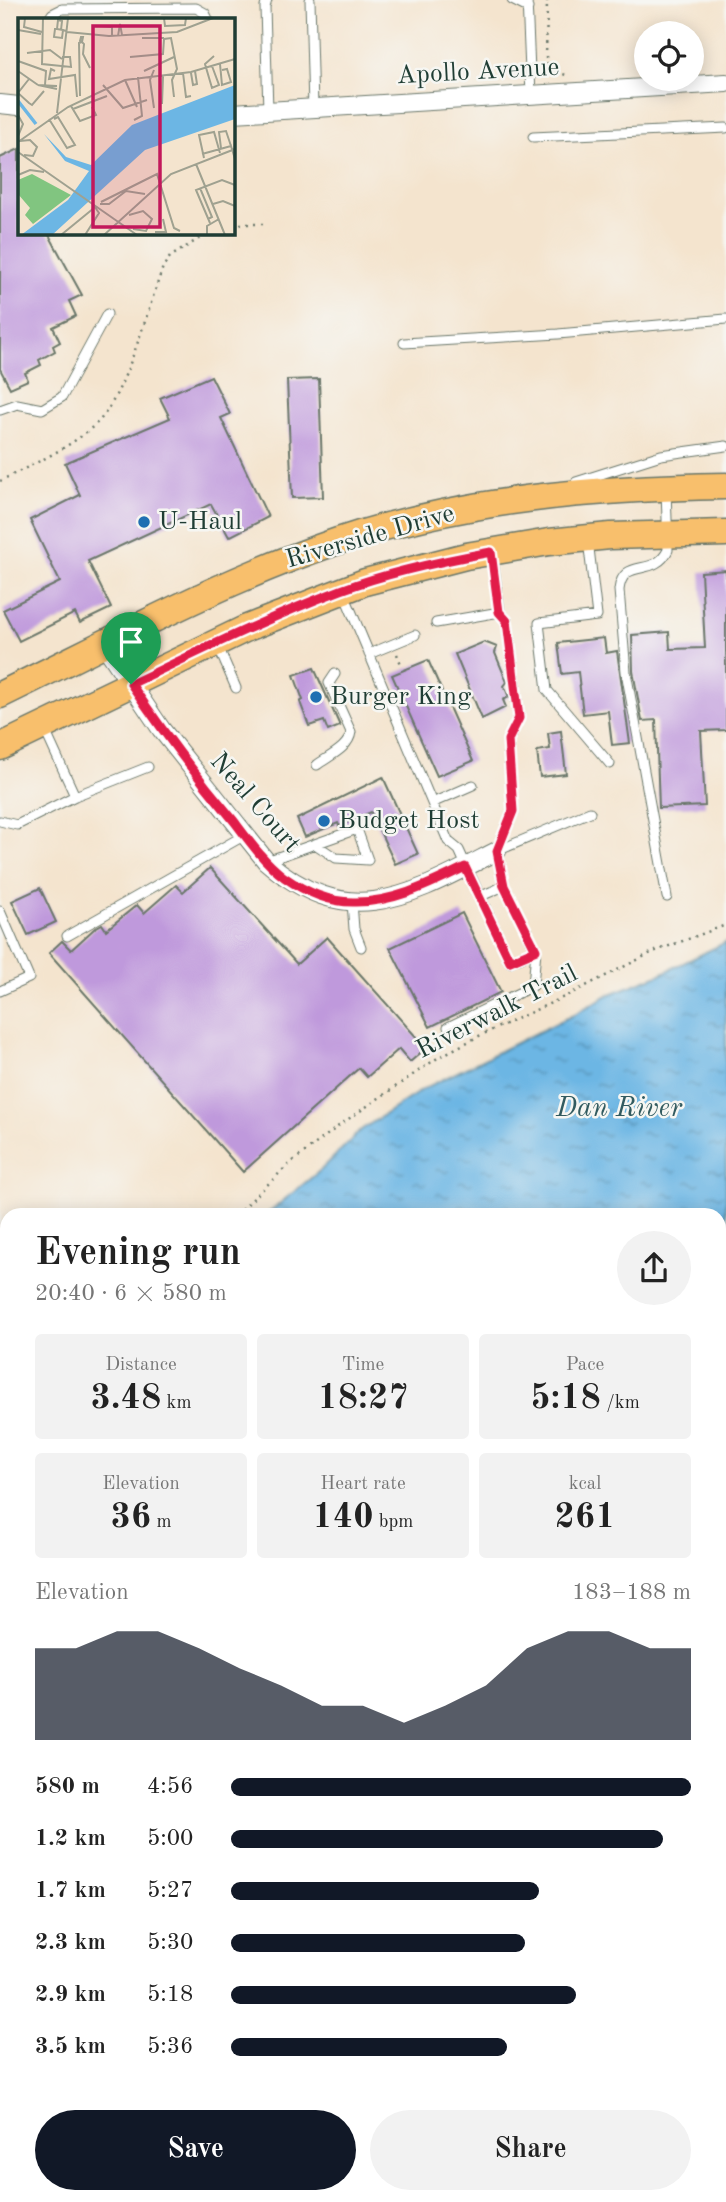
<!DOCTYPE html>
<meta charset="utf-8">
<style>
:root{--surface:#fff;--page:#f2f2f2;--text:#222;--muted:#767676;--accent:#111827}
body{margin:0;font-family:"Old Standard TT",serif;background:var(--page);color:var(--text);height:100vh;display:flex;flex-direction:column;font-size:26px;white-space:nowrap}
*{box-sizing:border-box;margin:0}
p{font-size:23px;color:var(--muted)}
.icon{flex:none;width:38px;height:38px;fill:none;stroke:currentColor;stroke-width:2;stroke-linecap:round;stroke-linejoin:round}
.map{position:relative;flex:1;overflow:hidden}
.panel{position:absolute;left:0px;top:1208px;width:726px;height:996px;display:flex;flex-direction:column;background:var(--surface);border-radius:21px 21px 0 0;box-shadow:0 4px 18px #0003}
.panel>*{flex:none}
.controls{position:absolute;left:634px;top:21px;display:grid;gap:14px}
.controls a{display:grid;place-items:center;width:70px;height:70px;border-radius:50%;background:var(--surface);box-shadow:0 4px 18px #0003;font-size:35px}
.pin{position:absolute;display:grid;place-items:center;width:60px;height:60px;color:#fff;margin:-72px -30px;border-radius:50% 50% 50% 0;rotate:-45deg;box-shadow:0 0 7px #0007}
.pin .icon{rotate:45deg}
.round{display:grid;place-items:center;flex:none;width:74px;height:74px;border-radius:37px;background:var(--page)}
.overview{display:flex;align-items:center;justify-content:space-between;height:119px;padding:0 35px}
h1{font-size:38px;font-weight:700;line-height:52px}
.stats{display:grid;grid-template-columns:repeat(3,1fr);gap:10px;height:119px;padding:7px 35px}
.stats div{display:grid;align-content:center;border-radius:7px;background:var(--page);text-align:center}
.stats b{font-size:35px;font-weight:700}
.stats small{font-size:19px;font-weight:400}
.stats p{font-size:19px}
.chart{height:196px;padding:14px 35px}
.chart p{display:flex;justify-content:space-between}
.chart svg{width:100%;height:126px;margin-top:7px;fill:var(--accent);opacity:.7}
.cta{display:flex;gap:14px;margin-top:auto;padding:14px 35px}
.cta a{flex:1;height:80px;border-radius:42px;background:var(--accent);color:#fff;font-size:28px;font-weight:700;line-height:80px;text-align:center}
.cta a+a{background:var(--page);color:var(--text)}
ul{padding:0 35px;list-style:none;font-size:23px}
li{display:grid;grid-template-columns:112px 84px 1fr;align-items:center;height:52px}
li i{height:18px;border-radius:9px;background:var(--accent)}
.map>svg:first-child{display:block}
.water{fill:url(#water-ripples);stroke:#467a8c;stroke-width:2}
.building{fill:#bf99dc}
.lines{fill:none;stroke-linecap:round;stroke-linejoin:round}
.service-casing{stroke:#6a776a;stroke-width:11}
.minor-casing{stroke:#6a776a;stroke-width:20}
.secondary-casing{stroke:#6a776a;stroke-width:27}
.primary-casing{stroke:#6a776a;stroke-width:29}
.path{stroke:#6a776a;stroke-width:2.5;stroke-dasharray:2 5;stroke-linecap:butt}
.service{stroke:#fff;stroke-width:9}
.minor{stroke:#fff;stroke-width:18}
.secondary{stroke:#fce5c4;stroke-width:24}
.primary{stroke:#f8bf6c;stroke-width:26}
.route-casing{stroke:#fff;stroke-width:14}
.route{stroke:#e11d48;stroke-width:9}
.poi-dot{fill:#1f6fb2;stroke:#f6f6f2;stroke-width:2.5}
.labels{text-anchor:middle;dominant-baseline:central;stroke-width:5;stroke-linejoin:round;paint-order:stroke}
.street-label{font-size:26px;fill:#1f3d34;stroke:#f6f6f2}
.poi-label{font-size:26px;fill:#1f3d34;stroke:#f6f6f2;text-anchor:start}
.water-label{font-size:28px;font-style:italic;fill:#325b60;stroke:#f6f6f2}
.inset-river{fill:none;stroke:#6cb6e4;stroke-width:3.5}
.inset-road{fill:none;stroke:#9fa190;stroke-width:2}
.view{fill:#c2185b;fill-opacity:0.15;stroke:#c2185b;stroke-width:3.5}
.inset-edge{fill:none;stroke:#1f3d34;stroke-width:3.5}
</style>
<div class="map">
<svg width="726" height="2202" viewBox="0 0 726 2202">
<defs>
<pattern id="water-ripples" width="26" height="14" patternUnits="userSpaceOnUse" patternTransform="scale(1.75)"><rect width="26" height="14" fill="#6cb6e4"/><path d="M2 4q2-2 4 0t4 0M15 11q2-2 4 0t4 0" fill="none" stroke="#5895ba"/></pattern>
</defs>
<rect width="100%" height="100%" fill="#f6f6f2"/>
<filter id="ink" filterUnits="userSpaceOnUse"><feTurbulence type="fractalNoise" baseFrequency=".0143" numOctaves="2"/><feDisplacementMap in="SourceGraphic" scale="14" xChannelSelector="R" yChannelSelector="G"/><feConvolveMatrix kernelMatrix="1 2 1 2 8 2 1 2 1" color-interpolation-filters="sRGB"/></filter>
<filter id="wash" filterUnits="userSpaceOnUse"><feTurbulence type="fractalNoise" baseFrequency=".00686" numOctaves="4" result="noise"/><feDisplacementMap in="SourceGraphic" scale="28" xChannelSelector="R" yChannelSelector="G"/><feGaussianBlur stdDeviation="1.57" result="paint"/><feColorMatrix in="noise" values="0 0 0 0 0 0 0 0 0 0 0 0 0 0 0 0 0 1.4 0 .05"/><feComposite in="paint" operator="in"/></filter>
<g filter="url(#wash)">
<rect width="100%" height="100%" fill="#f4e4ce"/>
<path class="water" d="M726 942V1285L719 1288V1214H267L322 1169 361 1130 425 1088 571 1016 608 995 661 974Z
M7 1503V1891L0 1899V1508Z"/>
<g id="blocks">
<path class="building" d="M19 149V233H48L82 295 69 301 76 316 53 327 60 342 53 346 55 351 39 360 41 365 25 373 28 380 10 388 0 369V158Z
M211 376 230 414 221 418 268 517 229 537 211 504 88 561 111 608 80 623 75 613 19 641 3 610 60 582 30 520 80 495 65 463 170 418 160 398Z
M319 379 323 497 292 498 287 380Z
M726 570V730L701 731 705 806 659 808 656 720 642 721 633 671 632 635 669 632 670 649 705 648 701 572Z
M604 638 606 653 617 651 630 743 612 745 608 711 583 714 578 672 562 674 558 643Z
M484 642 497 647 495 653 507 682 504 686 509 697 503 700 506 707 482 719 455 654Z
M428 660 473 761 437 776 392 675Z
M314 668 340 726 328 731 324 721 309 726 300 702 303 700 294 675Z
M561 731 566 774 540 777 537 751 550 749 548 733Z
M383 777 418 854 395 864 371 812 339 826 338 823 305 837 297 819Z
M210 868 297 964 327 937 426 1048 410 1062 399 1049 367 1077 359 1068 243 1172 49 953 62 941 71 950 95 928 102 924 106 930 137 905 144 913 176 885 183 892Z
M40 888 56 922 28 935 12 901Z
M462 913 501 992 430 1027 390 948Z"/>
</g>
</g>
<g filter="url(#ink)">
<use href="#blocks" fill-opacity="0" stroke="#6a776a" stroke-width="2"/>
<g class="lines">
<defs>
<path id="service" d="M267 0 265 7 268 111
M310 0 313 108
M512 0 528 8
M527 0 531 95
M49 19 52 14 62 9 196 8 205 13 208 19
M533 137 726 128
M404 343 558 334 726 319
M0 410 17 404 42 409 62 397 107 314
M576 482 661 455 726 446
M666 489 668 550C654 579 623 556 619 590L626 672 667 897
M588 540 597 616 539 623 547 690 610 764
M344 594 448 841 459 850 510 962 536 950
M436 623 500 612
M217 644 236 688
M369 654 415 635
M44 728 75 796
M317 765C329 756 349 748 351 732L329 683 335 674
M432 803 473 785
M0 821 17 825 75 796 148 767
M497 851 590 812
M267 861 357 829 368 860 336 858 315 844
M479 897 504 886
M352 902 354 929 361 947
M0 911 29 978 0 991
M67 936 245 835
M448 1027 533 986 536 950 504 886 497 851 513 811 508 740 519 718 507 621 500 612 492 553
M0 1997 7 1991
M719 2118 726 2116
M719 2133 726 2160
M704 2202 707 2196"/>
<path id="minor" d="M0 104 19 106
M233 113 726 83
M104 644 161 729 266 861C350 934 411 895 497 851
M719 1683 726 1706"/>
<path id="secondary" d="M719 1715 726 1709
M719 1754 726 1748"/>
<path id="primary" d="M0 695C111 641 221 581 338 541 463 499 595 488 726 486
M0 747 247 628 365 582 466 556 549 542 610 536 726 533
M0 1913 7 1917
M0 1944 7 1951
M0 2122 7 2116
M0 2152 7 2146
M360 2196 365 2202
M400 2196 406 2202
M200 2202 206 2196
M250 2202 256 2196
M617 2202 622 2196
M645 2202 648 2196"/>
</defs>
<use href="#service" class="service-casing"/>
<use href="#minor" class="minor-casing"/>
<use href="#secondary" class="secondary-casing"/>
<use href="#primary" class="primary-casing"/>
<path class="path" d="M547 0 546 61 553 71 566 75
M233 224H263
M0 481C33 464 71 448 98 422 125 395 149 306 163 267L170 257 208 233
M397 654 401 664
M237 1214 288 1165 344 1122 439 1057 479 1036 564 997 653 952 726 925
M0 1442 7 1440"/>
<use href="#service" class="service"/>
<use href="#minor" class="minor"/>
<use href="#secondary" class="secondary"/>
<use href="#primary" class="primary"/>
</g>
</g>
<g class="lines" filter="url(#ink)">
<defs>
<path id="route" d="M491 552 499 612 507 621 519 718 508 740 513 811 497 851 504 886 536 950 510 961 465 867C430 884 393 903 353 902 329 902 304 891 284 877 264 862 249 841 234 821 197 777 163 732 131 684 200 651 269 617 341 590 389 572 441 561 491 552Z"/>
</defs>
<use href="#route" class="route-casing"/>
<use href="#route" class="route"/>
</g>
<g class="poi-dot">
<circle cx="144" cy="522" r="7"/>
<circle cx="316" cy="697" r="7"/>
<circle cx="324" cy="821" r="7"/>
</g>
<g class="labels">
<g class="street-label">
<text transform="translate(478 72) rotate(-3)">Apollo Avenue</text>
<text transform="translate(370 537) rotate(-16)">Riverside Drive</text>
<text transform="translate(255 803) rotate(49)">Neal Court</text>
<text transform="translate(497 1012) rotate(-27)">Riverwalk Trail</text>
</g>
<g class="poi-label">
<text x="158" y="522">U-Haul</text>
<text x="330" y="697">Burger King</text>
<text x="338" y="821">Budget Host</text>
</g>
<g class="water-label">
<text x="619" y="1109">Dan River</text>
</g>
</g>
<g transform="translate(18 18)">
<rect width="217" height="217" fill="#f4e4ce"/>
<path d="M14 156 53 177 15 206 7 197 12 190 0 176V162Z" fill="#81c580"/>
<path d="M217 67V101L127 132 34 217H3L50 182 71 153 47 143 26 116 48 139 73 147 114 107Z" fill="#6cb6e4"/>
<path class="inset-river" d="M0 83 18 106"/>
<path class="inset-road" d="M7 0 6 9 24 14M25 0 24 46 53 49 52 39H44M146 0 147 8 167 7 168 0M81 8 94 9V18M39 11 40 2 44 3 43 12M0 12 23 16M45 12 44 20 36 19 37 11H39L45 12 48 13M49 14 91 18 159 14 195 0M100 18 102 6 104 17M124 20H146M9 35 32 32 44 41M112 39 145 36 146 21 153 20 159 51 154 62 156 79M0 43 28 53 27 67M202 46 204 67 213 64 209 51 204 52M194 48 201 67 194 70 187 46 196 38M136 52 132 62 136 90M0 53 20 67M37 53 33 51 31 61 57 57 59 79M126 53 156 39M165 55 168 79 173 78M173 55 175 67 179 66 177 53M145 57 144 86 145 59M11 61 0 75 11 85 14 87 26 73M107 62 119 89M85 67 105 90 129 82M39 71 20 67 39 68M62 78 61 25 64 24 65 19H63L62 23 64 24 66 26 65 36 72 50M53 88 62 103 78 97 74 89M55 91 89 78M39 95 50 0M0 97 5 106 0 118M31 101 49 130 57 127 40 99 36 101M116 102 124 98 120 59M2 123 12 122 19 129 15 138 6 137M0 124 50 89 107 62 173 54 217 41M203 130 201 114 208 113 213 128M0 134 119 217M184 136 213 128 217 141M186 140 181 117 196 114 202 135M178 146 207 217M0 157 12 152 26 154M182 170 194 199 190 201M83 184 139 156 156 210 162 213M82 186H91L108 173 127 176M195 186 205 183 217 188M111 197 125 193 134 201 128 213 115 211M192 205 178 172 204 162 217 167M137 214H148L145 201M43 217 76 190M67 217 81 195 74 185M86 217 153 156 217 131M189 217V208L201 201"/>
<path class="view" d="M75 8H142V209H75Z"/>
<rect width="217" height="217" class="inset-edge"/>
</g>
</svg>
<div class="controls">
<a><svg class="icon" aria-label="locate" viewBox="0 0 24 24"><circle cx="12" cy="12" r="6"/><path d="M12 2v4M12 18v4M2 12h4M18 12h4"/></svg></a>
</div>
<div class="pin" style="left:131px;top:684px;background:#1e9e55"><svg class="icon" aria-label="arrive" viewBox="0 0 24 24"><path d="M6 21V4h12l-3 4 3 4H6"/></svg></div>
<section class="panel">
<div class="overview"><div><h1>Evening run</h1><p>20:40 · 6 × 580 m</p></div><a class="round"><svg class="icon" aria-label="share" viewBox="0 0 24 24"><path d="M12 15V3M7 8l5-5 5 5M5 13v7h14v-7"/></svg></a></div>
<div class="stats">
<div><p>Distance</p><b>3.48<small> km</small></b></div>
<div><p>Time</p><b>18:27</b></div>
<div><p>Pace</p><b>5:18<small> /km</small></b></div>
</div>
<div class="stats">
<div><p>Elevation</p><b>36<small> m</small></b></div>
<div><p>Heart rate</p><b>140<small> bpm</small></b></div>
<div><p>kcal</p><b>261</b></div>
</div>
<div class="chart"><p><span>Elevation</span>183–188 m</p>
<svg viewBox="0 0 160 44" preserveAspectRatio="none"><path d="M0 44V12L10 12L20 6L30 6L40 12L50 19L60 25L70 32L80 32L90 38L100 32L110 25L120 12L130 6L140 6L150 12L160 12V44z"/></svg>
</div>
<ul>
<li><b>580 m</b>4:56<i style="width:100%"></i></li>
<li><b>1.2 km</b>5:00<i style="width:94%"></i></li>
<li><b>1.7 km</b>5:27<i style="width:67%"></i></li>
<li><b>2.3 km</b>5:30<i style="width:64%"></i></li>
<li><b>2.9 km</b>5:18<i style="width:75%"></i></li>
<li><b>3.5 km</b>5:36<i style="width:60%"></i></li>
</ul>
<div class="cta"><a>Save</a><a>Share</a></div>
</section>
</div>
